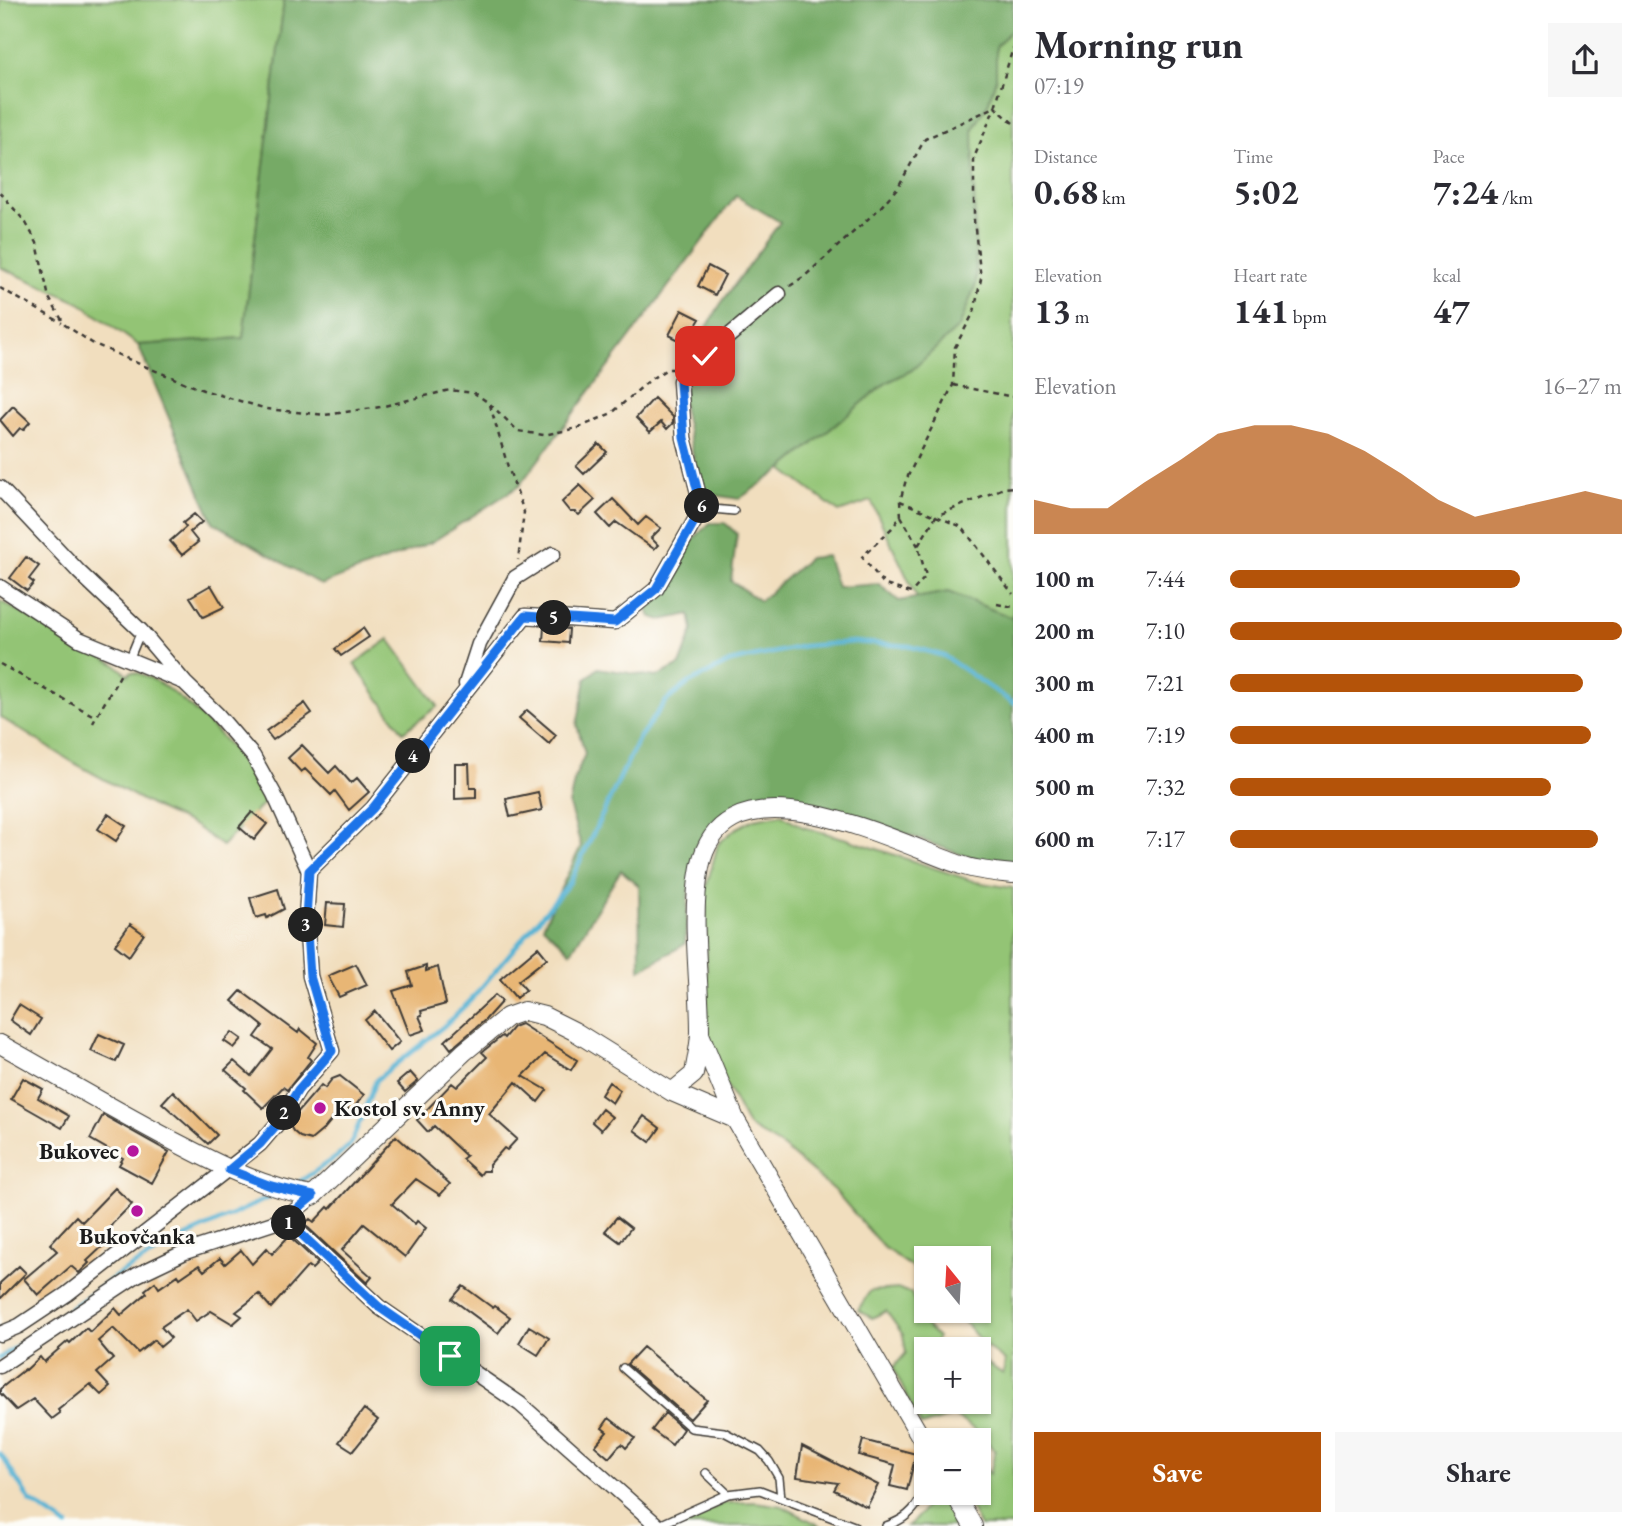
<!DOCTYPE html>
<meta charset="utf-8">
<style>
:root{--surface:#fff;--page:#f7f7f7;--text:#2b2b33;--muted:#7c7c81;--accent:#b45309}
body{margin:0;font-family:"EB Garamond",serif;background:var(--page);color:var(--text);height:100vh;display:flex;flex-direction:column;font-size:26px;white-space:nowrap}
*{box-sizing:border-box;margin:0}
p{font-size:23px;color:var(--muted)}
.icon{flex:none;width:38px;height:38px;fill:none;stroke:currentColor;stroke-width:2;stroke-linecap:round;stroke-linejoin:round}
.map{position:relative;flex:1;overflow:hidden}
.sheet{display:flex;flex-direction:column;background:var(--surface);width:630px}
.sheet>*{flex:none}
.needle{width:46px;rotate:342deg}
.buttons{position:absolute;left:914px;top:1246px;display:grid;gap:14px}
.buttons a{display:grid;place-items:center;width:77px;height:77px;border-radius:0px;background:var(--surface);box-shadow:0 2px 5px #0004;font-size:35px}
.pin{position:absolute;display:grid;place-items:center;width:60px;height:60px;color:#fff;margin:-30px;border-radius:14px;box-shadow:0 4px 10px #0006}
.km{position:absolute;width:35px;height:35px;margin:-18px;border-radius:50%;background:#222;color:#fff;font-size:19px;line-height:35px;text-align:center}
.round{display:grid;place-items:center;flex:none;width:74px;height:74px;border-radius:0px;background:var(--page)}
.summary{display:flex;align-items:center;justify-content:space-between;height:119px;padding:0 21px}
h1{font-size:38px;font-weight:700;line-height:52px}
.stats{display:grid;grid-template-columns:repeat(3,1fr);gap:10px;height:119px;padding:7px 21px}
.stats div{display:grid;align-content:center}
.stats b{font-size:35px;font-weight:700}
.stats small{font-size:19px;font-weight:400}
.stats p{font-size:19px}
.chart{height:196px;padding:14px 21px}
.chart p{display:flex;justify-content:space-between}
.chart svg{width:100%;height:126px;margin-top:7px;fill:var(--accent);opacity:.7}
.primary-button{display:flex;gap:14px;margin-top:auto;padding:14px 21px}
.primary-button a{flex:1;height:80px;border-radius:0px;background:var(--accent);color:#fff;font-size:28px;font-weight:700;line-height:80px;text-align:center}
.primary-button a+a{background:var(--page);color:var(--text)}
ul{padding:0 21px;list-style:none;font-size:23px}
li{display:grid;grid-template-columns:112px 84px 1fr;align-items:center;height:52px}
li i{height:18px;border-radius:9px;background:var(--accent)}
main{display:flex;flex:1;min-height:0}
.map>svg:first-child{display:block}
.green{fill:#93c474;stroke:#587048;stroke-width:2}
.forest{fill:#76aa66;stroke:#496341;stroke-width:2}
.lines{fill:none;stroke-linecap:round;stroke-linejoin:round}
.stream{stroke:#56b3d4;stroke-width:4.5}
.building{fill:#e8b674}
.service-casing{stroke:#3c3934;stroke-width:10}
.minor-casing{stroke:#3c3934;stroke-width:17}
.tertiary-casing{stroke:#3c3934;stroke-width:20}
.path{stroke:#3c3934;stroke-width:2.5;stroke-dasharray:5 5;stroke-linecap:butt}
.service{stroke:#fff;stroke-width:7}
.minor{stroke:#fff;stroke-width:14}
.tertiary{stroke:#fff;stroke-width:18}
.route-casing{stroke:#fff;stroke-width:14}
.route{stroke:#1a73e8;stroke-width:9}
.poi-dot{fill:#b5179e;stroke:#fdfcf7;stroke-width:2.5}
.labels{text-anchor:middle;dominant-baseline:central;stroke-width:6;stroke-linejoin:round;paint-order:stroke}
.poi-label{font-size:23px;font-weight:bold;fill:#1c1c1c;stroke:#fdfcf7;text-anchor:start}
</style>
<main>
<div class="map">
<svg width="1013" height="1526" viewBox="0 0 1013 1526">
<rect width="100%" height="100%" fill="#fdfcf7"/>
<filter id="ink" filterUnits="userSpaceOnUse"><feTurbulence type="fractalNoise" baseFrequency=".0143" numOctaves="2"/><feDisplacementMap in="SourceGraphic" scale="14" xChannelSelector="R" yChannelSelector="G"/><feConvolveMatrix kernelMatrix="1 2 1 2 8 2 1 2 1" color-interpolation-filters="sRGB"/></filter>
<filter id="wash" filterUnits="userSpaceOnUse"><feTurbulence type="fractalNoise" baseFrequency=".00686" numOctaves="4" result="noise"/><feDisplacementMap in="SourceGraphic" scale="28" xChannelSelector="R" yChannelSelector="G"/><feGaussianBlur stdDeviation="1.57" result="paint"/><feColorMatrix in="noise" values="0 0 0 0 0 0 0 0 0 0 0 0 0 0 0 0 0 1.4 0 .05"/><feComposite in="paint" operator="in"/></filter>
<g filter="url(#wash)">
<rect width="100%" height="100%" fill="#f1debe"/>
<path class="green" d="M0 0H284L243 338 138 345 80 303 0 267Z
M1013 27V618L948 592 917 598 871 501 839 512 782 469 886 383 912 370 973 184V129L988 104 996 78 995 47Z
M0 601 115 664 128 675 131 672C161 673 223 735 240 759 250 772 257 787 266 801L222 846 195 826 160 810 74 763 0 717Z
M389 639 438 706 403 732 354 664Z
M781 814 803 827 847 839 976 882 1013 888V1526H980L962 1493H978V1461L990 1474 995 1451 977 1431 954 1416 921 1426 893 1368 906 1353 903 1335 886 1311 872 1318 858 1310 870 1291 900 1289 911 1293 923 1323 938 1337 931 1349H926V1402H978V1357L1003 1374 1005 1361 983 1344 955 1311H978V1258H926V1277L883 1247 836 1192 784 1148 748 1126 713 1060 707 1035 706 888 718 844 735 829 754 819Z
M934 1493H942L962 1526H907C919 1518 927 1506 934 1493Z
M755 1502 782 1506 821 1526H678L723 1503Z"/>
<path class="forest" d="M284 0H1013V28L996 47V78L988 104 973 129 976 284 959 327 912 370 886 383 782 469 739 499 701 493 682 402V370L720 305 780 222 736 196 519 486 432 542 321 585 213 522 138 345 243 338Z
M710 523H725L737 534 731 581 760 601 809 558 827 556 837 587 879 584 899 601 948 592 1013 618V863L979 861 892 829 797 798 759 800 727 813 710 828 696 846 689 885 685 944 640 970 639 886 621 870 571 952 543 926 581 846 569 805 575 777 585 754 577 725 586 679 598 668 656 677 680 665 693 630 690 614 662 620 651 617 647 608 691 541Z"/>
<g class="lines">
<path class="stream" d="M293 1186 338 1156 349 1146 355 1134 376 1080 444 1026 470 1001 570 882 639 738 666 701 689 683 730 662 804 646 854 642 909 646 944 656 1013 703
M0 1358 122 1272 185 1237 279 1193
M0 1453 30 1501 68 1526"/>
</g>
<g id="blocks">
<path class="building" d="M708 266 725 275 715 295 698 286Z
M682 310 700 319 685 343 669 335Z
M654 398 673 417V423L667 429 661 422 650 432 636 418Z
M13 406 30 422 23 430 20 428 13 436 0 420Z
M599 444 607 452 584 474 576 466Z
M580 485 595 500 579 515 575 512H570L562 502Z
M613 499 638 525 646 517 661 528 651 538 658 545 654 549 616 522 610 528 597 514Z
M194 514 202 522 190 532 198 542 182 555 170 541 186 527 183 523Z
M26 557 39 566 29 579 34 583 27 591 10 578Z
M211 585 224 607 203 617 190 597Z
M544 627 569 629 568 643 543 641Z
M363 628 369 637 341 656 335 649Z
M305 703 312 713 273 740 266 731Z
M527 710 556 735 549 744 519 718Z
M302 745 329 773 336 766 351 783 357 778 369 792 349 810 335 791 331 795 305 769 301 772 288 758Z
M455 764H469L470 788H476V798L455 799Z
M538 792 542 810 510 817 506 799Z
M252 812 267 824 254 840 239 827Z
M108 814 126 826 116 841 98 829Z
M278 889 284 909 267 918 266 915 256 918 250 898Z
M327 903 345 904 343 927 325 925Z
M130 924 144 934 129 956 115 945Z
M538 947 547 958 518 981 526 990 516 998 500 979Z
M356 964 367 985 339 997 328 976Z
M426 966V971L438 967 446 1004 421 1011 422 1015 419 1016 425 1030 410 1035 393 991 412 985 408 972Z
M241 991 298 1033 300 1029 317 1043 308 1057 311 1060 287 1090 283 1087 263 1108 244 1090 246 1088 225 1070 234 1061 251 1076 272 1049 255 1037 263 1026 232 1001Z
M495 995 502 1001 485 1020 451 1049 445 1041Z
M19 1005 41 1019 31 1035 10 1020Z
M375 1011 400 1042 389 1051 365 1020Z
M521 1024 577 1060 571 1070 545 1054 523 1076 547 1090 538 1102 516 1082 489 1114 517 1139 507 1150 504 1148 489 1165V1171H483L480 1175 462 1159 466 1156 434 1126 428 1132 417 1120 452 1083 457 1087 487 1057 482 1052 502 1036 504 1038 513 1027Z
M232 1032 242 1039 234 1048 224 1041Z
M99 1034 124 1045 116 1062 91 1051Z
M410 1072 418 1081 405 1092 397 1083Z
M340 1076 364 1095 351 1111 344 1105 324 1129 311 1140 300 1137 293 1131 289 1124 290 1121 321 1085 325 1088 332 1079Z
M23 1078 43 1089 38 1098 69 1116 62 1128 11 1099Z
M609 1082 620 1090 612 1103 601 1095Z
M173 1091 217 1135 208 1144 162 1103Z
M602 1109 612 1117 601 1130 592 1122Z
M103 1115 169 1152 152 1183 119 1165 123 1158 90 1139Z
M644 1116 660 1128 650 1142 634 1130Z
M396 1136 450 1184 440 1195 416 1179 392 1204 415 1224 417 1221 426 1228 405 1257 364 1224 342 1250 372 1277 367 1283 304 1224 310 1219 314 1222 328 1207 330 1209Z
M115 1188 132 1204 113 1223 100 1242 103 1246 87 1261 89 1263 79 1273 71 1266 38 1295 24 1279 57 1251 50 1244 76 1216 82 1222Z
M617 1217 631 1228 620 1242 605 1231Z
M289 1236 318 1263 312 1269 308 1266 271 1308 259 1294 236 1312 242 1316 233 1324 211 1311 196 1321 187 1309 161 1327 171 1338 160 1347 154 1340 138 1353 113 1328 98 1341 113 1359 97 1373 110 1387 101 1395 90 1384 58 1410 60 1413 52 1419 33 1399 16 1410 0 1393V1389L25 1369 26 1370 40 1357 44 1362 68 1341 70 1343 86 1328 90 1332 115 1308 121 1315 147 1293 145 1290 155 1282 159 1288 178 1275 180 1278 199 1265 204 1271 220 1258 225 1264 241 1250 252 1264 267 1248 272 1254Z
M19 1266 26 1273 0 1299V1283Z
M463 1286 493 1308 495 1306 510 1317 498 1333 452 1299Z
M529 1326 549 1338 538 1355 519 1343Z
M643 1347 707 1400 690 1419 627 1364Z
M364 1409 378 1420 353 1451 339 1442Z
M665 1413 683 1429 672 1445 652 1430Z
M609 1418 635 1438 626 1448 622 1444 618 1447 609 1458 595 1446 607 1432 602 1428Z
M863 1440 916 1454 907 1490 890 1486 895 1465 859 1455Z
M802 1446 878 1485 867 1507 834 1490 838 1483 797 1477Z"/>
</g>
</g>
<g filter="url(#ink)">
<use href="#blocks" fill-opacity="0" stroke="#3c3934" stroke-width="2"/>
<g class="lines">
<defs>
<path id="service" d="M702 508 734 511
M129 660 141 631
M623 1368 691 1428 724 1432 760 1451 769 1461 779 1478 781 1498
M706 1473 728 1494
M657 1526 728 1494 760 1490 854 1526
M886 1526C928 1512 925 1484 925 1445"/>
<path id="minor" d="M0 488 79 572 141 631 185 683 217 714 253 756 274 794 309 871 306 918 310 976 332 1051 298 1090 278 1123 260 1144 67 1294 19 1326 0 1334
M0 587 79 639 181 681
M466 684 479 644 515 578 553 554
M309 871 373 808 525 616 615 622 656 589 702 508 684 438 680 381 705 356 779 294
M285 1219 379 1307 520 1404 657 1525
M0 1366 137 1275 185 1252 285 1219 313 1196"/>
<path id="tertiary" d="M700 1034 735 1119 926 1446
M0 1044C61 1078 121 1114 183 1146 225 1168 266 1188 313 1196L464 1052 507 1017 524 1011 544 1016 574 1031 672 1092 735 1119
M672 1092 694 1074C696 1060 700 1045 700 1031 700 979 690 918 700 867 724 752 896 843 961 865 977 871 996 872 1013 874
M954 1493 973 1526"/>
</defs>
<use href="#service" class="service-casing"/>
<use href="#minor" class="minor-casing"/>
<use href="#tertiary" class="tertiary-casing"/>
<path class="path" d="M1013 123 995 107 974 158V221L981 279 974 312 955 347 953 385 906 480 900 501 901 516 892 528 862 557 885 585 911 593 926 576 918 546 936 516 1004 488 1013 487
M0 192 26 223 37 243 49 298 65 325 92 343 144 366 203 390 267 409 325 415 380 407 450 390 474 393 489 403 518 431 544 435 578 428 612 413 651 379 667 369H674
M790 286 806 275 879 209 898 187 925 139 995 107 1013 48
M0 288 62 323
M953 385 1013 397
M490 405 508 467 524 512 518 560
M900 501 962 527 1013 594
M901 516 918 546
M997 604 1013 607
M0 664 96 717
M93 723 122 672"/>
<use href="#service" class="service"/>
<use href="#minor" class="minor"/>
<use href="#tertiary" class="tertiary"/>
</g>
</g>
<g class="lines" filter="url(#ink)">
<defs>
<path id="route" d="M450 1356 379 1307 285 1219 313 1196 271 1186 229 1170 260 1144 278 1123 298 1090 332 1051 310 976 306 918 309 871 373 808 525 616 615 622 656 589 702 508 684 438 680 381 705 356"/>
</defs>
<use href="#route" class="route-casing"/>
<use href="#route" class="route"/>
</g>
<g class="poi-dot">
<circle cx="320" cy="1108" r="7"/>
<circle cx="133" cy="1151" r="7"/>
<circle cx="137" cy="1211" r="7"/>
</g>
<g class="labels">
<g class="poi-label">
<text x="334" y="1108">Kostol sv. Anny</text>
<text x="119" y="1151" text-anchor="end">Bukovec</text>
<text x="137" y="1236" text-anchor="middle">Bukovčanka</text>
</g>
</g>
</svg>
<div class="buttons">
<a><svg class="needle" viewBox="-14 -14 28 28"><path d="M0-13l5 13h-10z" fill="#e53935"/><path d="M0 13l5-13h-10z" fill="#7c7c81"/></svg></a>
<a>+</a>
<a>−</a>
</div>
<div class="pin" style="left:450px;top:1356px;background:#1e9e55"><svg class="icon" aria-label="arrive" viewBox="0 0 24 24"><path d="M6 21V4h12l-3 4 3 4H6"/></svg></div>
<div class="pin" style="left:705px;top:356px;background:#d93025"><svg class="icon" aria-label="check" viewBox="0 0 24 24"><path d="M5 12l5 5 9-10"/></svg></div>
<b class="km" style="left:289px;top:1223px">1</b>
<b class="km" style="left:284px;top:1113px">2</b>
<b class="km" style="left:306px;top:925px">3</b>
<b class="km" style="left:413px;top:756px">4</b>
<b class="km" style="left:554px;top:618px">5</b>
<b class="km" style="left:702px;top:506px">6</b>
</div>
<section class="sheet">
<div class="summary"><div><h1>Morning run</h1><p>07:19</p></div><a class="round"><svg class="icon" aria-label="share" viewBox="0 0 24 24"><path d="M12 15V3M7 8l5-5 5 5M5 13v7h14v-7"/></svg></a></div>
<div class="stats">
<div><p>Distance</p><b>0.68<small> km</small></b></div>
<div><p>Time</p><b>5:02</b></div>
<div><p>Pace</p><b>7:24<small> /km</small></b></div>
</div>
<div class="stats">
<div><p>Elevation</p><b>13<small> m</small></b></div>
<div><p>Heart rate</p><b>141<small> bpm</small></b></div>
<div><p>kcal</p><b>47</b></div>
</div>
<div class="chart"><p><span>Elevation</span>16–27 m</p>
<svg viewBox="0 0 160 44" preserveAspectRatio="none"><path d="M0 44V32L10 35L20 35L30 26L40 18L50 9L60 6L70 6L80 9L90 15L100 23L110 32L120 38L130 35L140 32L150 29L160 32V44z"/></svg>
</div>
<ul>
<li><b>100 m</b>7:44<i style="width:74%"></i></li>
<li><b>200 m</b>7:10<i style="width:100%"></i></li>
<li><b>300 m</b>7:21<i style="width:90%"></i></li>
<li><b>400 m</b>7:19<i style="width:92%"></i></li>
<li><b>500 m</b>7:32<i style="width:82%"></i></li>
<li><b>600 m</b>7:17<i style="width:94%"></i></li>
</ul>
<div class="primary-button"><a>Save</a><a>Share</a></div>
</section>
</main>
